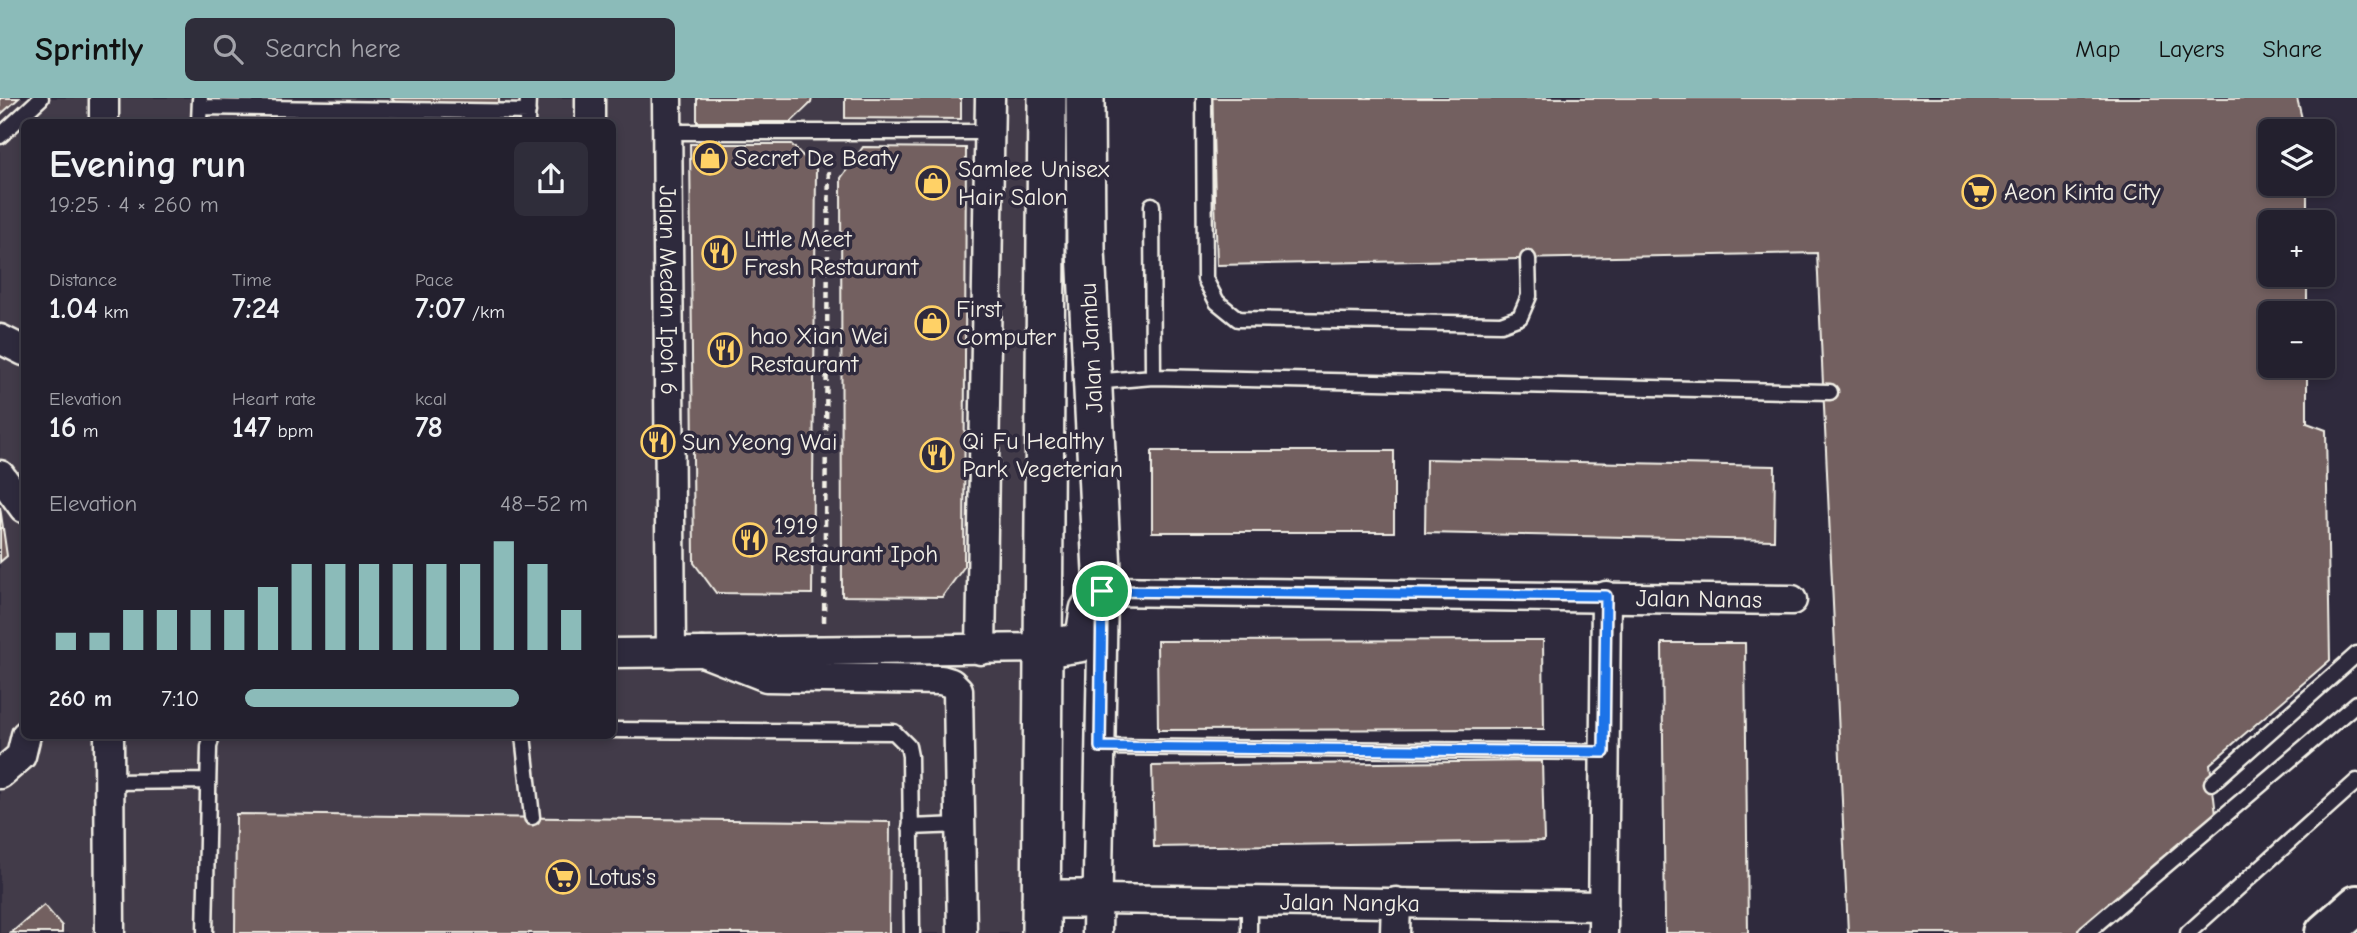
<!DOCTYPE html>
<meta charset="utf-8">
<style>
:root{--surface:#23202e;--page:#2f2d3a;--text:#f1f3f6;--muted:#a3a3aa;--line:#403e4a;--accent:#8bbbb9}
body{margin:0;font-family:"Comic Neue",sans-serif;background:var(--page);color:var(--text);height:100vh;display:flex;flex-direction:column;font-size:26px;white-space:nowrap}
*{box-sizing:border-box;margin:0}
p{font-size:23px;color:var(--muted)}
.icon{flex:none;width:38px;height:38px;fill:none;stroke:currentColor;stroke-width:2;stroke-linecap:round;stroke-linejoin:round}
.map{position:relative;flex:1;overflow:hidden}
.sheet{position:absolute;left:21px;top:21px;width:595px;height:620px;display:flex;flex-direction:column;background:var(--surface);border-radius:10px;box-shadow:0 4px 10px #0003,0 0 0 2px var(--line)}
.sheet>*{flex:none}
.controls{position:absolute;left:2258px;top:21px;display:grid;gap:14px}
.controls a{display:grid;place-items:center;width:77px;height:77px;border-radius:10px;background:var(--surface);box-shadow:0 4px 10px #0003,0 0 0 2px var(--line);font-size:35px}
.pin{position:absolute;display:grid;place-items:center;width:60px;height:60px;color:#fff;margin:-30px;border:4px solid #fff;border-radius:50%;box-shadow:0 2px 7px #0007}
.round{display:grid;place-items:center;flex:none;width:74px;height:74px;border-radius:10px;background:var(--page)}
.summary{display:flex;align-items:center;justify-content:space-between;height:119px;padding:0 28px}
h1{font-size:38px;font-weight:800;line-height:52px}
.stats{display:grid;grid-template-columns:repeat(3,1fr);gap:10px;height:119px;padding:7px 28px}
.stats div{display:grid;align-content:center}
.stats b{font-size:30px;font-weight:800}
.stats small{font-size:19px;font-weight:400}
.stats p{font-size:19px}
.chart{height:196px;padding:14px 28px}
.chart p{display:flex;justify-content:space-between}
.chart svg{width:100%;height:126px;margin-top:7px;stroke:var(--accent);stroke-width:6}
ul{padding:0 28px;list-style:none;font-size:23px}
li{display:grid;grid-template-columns:112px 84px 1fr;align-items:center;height:52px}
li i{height:18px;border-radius:9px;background:var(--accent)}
header{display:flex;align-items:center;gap:42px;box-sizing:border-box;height:98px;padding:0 35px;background:var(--accent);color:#111}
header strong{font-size:33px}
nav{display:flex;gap:38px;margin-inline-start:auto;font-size:24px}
.search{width:490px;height:63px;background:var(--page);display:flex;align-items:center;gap:18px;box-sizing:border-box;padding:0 24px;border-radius:10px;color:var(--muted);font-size:26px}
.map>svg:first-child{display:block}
.built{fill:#433a48;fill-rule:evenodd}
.building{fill:#736160;stroke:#f4f1e8;stroke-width:2}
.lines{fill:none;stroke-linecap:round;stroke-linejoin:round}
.service-casing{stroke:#f4f1e8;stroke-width:19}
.minor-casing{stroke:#f4f1e8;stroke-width:33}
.tertiary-casing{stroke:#f4f1e8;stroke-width:42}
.primary-casing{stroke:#f4f1e8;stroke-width:44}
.path{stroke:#f4f1e8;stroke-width:4.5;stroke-dasharray:7 5;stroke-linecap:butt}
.service{stroke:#2f2a3d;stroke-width:14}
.minor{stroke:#2f2a3d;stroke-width:28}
.tertiary{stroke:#2f2a3d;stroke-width:37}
.primary{stroke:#2f2a3d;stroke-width:38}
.route-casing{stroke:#fff;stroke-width:14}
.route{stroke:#1a73e8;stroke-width:9}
.labels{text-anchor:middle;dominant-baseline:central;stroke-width:7;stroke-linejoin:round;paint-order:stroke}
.poi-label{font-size:24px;fill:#f4f1e8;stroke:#2f2a3d;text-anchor:start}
.street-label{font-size:24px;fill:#f4f1e8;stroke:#2f2a3d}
</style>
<header>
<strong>Sprintly</strong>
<div class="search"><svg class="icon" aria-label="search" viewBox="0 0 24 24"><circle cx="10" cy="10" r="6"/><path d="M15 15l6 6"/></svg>Search here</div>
<nav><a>Map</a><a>Layers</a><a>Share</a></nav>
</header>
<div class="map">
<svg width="2357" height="835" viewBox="0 0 2357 835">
<rect width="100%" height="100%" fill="#2f2a3d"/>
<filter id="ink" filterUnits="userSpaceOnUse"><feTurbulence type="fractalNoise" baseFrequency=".0143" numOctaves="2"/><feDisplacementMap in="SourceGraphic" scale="14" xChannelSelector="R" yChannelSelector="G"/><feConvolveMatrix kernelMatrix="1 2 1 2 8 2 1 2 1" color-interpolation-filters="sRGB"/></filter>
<g filter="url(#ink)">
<path class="built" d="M0 0H1051L1048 835H0ZM24 24H612V637H24Z"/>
<path class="building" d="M0 0H19L0 17Z
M391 0H499V5H396Z
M697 0H812L811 5 791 24H697Z
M845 0H961V21L845 20Z
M1212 0H2297L2305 33H2270V86H2307V124H2270V177H2307V215H2270V268H2307V325L2326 332 2330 562 2210 666 2217 725 2090 835H1848L1817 155 1217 167Z
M690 46H791L816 71 812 496 716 495 694 465Z
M863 49 966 50 964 469 942 499 842 498 841 80Z
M1152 353H1394V434H1152Z
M1426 361 1775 368 1774 442 1425 435Z
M0 409 7 458 0 464Z
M1543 542 1544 631 1158 632 1157 543Z
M1662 545H1745L1748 835H1665Z
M1542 663 1544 743 1154 749 1152 668Z
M236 716 890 724 889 835H235Z
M44 807 62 828V835H11Z"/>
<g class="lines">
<defs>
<path id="service" d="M1204 0 1205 181 1217 204 1238 221 1501 226 1520 219 1529 198 1528 161
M200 9 528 14
M199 24 200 1
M527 24 528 0
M667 34H990
M0 38 41 0
M1152 107 1153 279
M1093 284 1153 279 1830 294
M612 632 894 634 908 648 910 658 912 835
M523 637 532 719
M1100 649 1604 654
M109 684 208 683
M2212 685 2357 556
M910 729 961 727
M205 835 209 649 212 637
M1249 835V801
M2086 835 2357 605
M2188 835 2357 683"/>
<g id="minor">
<path d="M590 0V24"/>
<path id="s1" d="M667 0 671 555"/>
<path d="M104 24V0"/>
<path d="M0 241 24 253"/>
<path d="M0 377 24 410"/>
<path d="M981 552 990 0"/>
<path d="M702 554 766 579 941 582 951 585 958 592 962 835"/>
<path d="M612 555 1045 550"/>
<path d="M109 637 110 835"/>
<path d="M0 676 21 658 26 637"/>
<path id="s2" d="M1098 801 1603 808"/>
<path id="s3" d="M1097 835 1103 493 1792 502"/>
<path d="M1395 835 1396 804"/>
<path d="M1603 835 1606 498"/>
</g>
<path id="tertiary" d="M1045 550 1079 545 1086 532 1089 512 1103 493 1086 152 1085 0
M1041 801H1098
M1041 835 1047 0"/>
<path id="primary" d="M2325 835 2357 807"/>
</defs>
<use href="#service" class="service-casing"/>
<use href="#minor" class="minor-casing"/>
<use href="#tertiary" class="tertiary-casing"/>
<use href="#primary" class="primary-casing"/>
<path class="path" d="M824 524 829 57"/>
<use href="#service" class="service"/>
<use href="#minor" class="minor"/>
<use href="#tertiary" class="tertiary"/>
<use href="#primary" class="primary"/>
</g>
</g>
<g class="lines" filter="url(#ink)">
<defs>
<path id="route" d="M1102 493 1606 498 1604 654 1100 649Z"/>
</defs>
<use href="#route" class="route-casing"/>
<use href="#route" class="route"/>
</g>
<defs>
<symbol id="shop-ring" viewBox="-11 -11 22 22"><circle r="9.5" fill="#2f2a3d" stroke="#ffd166" stroke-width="1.5"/><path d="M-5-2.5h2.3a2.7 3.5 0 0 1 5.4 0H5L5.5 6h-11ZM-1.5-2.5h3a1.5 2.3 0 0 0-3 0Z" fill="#ffd166"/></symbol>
<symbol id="supermarket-ring" viewBox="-11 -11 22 22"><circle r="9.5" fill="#2f2a3d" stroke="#ffd166" stroke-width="1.5"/><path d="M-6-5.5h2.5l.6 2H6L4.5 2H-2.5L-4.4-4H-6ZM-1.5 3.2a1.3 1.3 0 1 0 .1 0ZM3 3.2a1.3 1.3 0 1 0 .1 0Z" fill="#ffd166"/></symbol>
<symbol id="restaurant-ring" viewBox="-11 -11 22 22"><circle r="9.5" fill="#2f2a3d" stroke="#ffd166" stroke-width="1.5"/><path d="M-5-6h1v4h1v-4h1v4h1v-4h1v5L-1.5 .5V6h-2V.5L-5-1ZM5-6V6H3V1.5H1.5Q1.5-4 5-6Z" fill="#ffd166"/></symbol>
</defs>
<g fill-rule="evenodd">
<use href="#shop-ring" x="691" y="41" width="38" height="38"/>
<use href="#shop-ring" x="914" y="66" width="38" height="38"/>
<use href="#supermarket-ring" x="1960" y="75" width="38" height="38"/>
<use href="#restaurant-ring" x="700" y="136" width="38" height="38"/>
<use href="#shop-ring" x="913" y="206" width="38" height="38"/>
<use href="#restaurant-ring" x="706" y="233" width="38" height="38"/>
<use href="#restaurant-ring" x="639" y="325" width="38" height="38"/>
<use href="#restaurant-ring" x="918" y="338" width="38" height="38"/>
<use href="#restaurant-ring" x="731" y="423" width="38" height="38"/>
<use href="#supermarket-ring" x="544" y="760" width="38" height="38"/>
</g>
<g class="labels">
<g class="poi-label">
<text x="734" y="60">Secret De Beaty</text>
<text x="958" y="71">Samlee Unisex<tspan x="958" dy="28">Hair Salon</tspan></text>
<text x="2004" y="94">Aeon Kinta City</text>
<text x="744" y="141">Little Meet<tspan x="744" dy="28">Fresh Restaurant</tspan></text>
<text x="956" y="211">First<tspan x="956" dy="28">Computer</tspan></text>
<text x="750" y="238">hao Xian Wei<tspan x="750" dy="28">Restaurant</tspan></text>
<text x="962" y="343">Qi Fu Healthy<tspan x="962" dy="28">Park Vegeterian</tspan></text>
<text x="682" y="344">Sun Yeong Wai</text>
<text x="774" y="428">1919<tspan x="774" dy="28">Restaurant Ipoh</tspan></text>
<text x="588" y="779">Lotus's</text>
</g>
<g class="street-label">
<text stroke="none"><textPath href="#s1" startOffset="192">Jalan Medan Ipoh 6</textPath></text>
<text transform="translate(1091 250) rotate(-93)">Jalan Jambu</text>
<text stroke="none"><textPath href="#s3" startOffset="938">Jalan Nanas</textPath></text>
<text stroke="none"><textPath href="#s2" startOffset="252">Jalan Nangka</textPath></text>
</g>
</g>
</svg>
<div class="controls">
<a><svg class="icon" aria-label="layers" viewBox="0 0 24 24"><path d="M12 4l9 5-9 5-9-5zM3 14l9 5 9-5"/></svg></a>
<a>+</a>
<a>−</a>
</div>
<div class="pin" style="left:1102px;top:493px;background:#1e9e55"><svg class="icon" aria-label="arrive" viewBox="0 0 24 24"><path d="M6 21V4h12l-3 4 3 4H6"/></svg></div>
<section class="sheet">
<div class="summary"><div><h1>Evening run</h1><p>19:25 · 4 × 260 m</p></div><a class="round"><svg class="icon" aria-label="share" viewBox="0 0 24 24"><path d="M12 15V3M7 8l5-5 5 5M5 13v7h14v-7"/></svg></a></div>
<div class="stats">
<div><p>Distance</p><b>1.04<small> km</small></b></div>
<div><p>Time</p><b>7:24</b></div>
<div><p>Pace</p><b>7:07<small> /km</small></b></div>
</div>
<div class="stats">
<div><p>Elevation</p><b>16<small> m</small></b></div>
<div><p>Heart rate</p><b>147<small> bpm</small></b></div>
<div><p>kcal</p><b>78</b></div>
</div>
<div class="chart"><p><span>Elevation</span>48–52 m</p>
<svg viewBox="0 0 160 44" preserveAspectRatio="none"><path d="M5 44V38M15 44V38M25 44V30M35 44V30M45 44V30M55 44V30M65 44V22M75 44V14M85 44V14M95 44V14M105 44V14M115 44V14M125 44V14M135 44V6M145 44V14M155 44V30"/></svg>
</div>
<ul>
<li><b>260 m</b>7:10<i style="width:80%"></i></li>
</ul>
</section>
</div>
